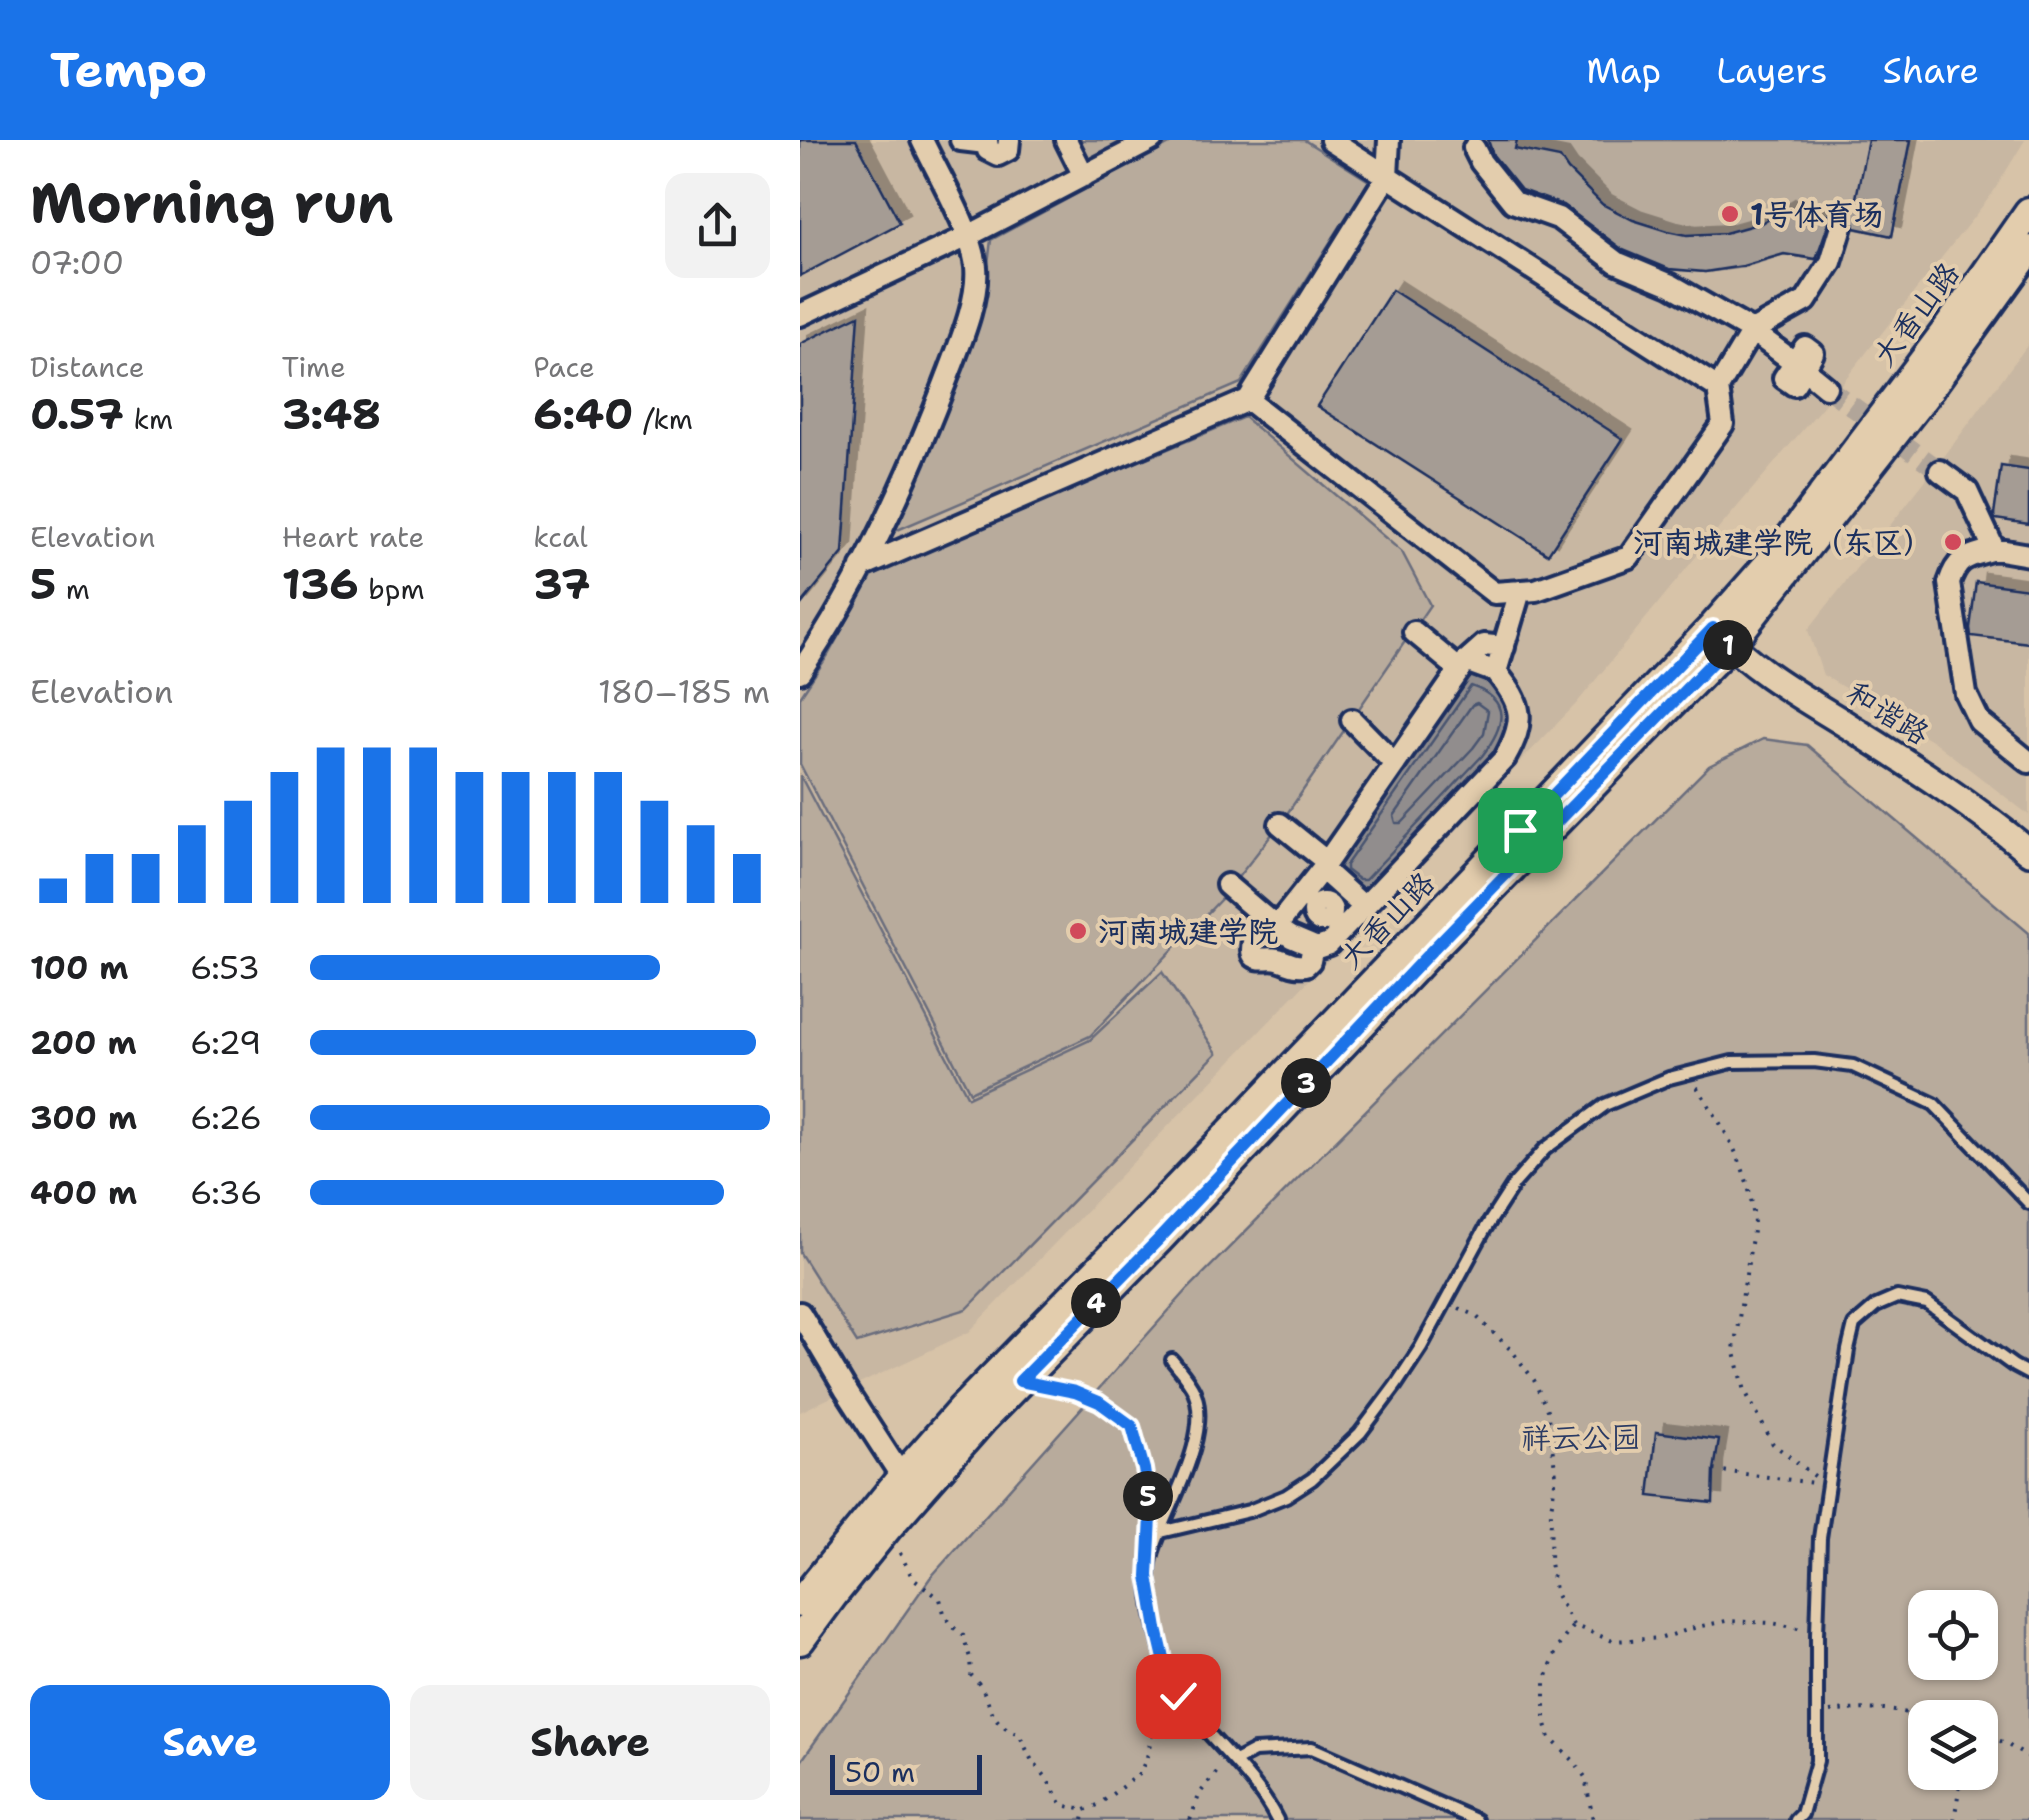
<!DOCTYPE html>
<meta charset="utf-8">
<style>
:root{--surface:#fff;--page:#f2f2f2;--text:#202124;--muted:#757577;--accent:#1a73e8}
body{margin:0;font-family:"Shantell Sans","LXGW WenKai TC",sans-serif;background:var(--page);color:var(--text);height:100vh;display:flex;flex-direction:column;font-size:38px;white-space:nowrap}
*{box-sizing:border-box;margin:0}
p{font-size:32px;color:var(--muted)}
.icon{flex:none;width:55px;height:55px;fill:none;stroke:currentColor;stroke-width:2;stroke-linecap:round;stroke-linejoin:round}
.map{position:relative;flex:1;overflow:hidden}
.details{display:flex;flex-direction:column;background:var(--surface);width:800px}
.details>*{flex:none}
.controls{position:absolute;left:1108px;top:1450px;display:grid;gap:20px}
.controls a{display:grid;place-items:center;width:90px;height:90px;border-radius:20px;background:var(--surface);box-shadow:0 2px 8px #0004;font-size:50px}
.scale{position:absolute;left:30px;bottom:25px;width:152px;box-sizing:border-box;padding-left:10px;border:5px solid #1b2f5e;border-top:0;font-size:28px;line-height:35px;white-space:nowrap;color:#1b2f5e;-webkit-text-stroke:8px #e3cdad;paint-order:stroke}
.pin{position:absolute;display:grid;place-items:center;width:85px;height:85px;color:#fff;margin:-42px;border-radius:20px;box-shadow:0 5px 15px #0006}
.km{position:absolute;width:50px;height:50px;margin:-25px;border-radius:50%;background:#222;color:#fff;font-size:28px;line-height:50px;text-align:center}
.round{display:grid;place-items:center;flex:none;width:105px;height:105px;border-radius:20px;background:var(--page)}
.head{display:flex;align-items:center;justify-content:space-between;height:170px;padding:0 30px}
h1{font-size:55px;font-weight:700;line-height:75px}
.figures{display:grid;grid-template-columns:repeat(3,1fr);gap:15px;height:170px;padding:10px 30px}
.figures div{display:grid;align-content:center}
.figures b{font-size:42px;font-weight:700}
.figures small{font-size:28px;font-weight:400}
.figures p{font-size:28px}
.chart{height:280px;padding:20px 30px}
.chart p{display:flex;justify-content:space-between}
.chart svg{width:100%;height:180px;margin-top:10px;stroke:var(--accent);stroke-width:6}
.action{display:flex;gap:20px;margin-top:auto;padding:20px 30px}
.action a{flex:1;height:115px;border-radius:20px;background:var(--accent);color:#fff;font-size:40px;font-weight:700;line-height:115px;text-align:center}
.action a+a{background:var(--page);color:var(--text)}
ul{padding:0 30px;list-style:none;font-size:32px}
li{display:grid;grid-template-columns:160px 120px 1fr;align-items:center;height:75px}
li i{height:25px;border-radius:12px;background:var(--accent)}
header{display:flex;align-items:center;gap:60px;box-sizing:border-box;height:140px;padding:0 50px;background:var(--accent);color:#fff}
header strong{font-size:48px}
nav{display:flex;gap:55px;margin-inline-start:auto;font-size:35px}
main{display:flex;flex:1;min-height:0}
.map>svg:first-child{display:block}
.built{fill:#c8b7a2}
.green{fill:#b8ab9c;stroke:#6a6d7d;stroke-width:2.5;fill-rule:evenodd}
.water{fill:#918d8d;stroke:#62677a;stroke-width:2.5}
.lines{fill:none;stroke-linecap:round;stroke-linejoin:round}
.shore{stroke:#4a5571;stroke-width:2.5}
.building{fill:#a59c94;stroke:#1b2f5e;stroke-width:2.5;filter:url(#shadow)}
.minor-tunnel{stroke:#b1a599;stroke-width:20;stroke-dasharray:20 10;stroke-linecap:butt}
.service-casing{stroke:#1b2f5e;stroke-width:18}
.minor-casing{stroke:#1b2f5e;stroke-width:28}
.tertiary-casing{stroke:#1b2f5e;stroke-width:32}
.secondary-casing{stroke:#1b2f5e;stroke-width:35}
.path{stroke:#1b2f5e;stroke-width:4;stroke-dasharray:2.5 8;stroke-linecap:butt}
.service{stroke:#e3cdad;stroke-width:10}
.minor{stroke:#e3cdad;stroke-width:20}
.tertiary{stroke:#e3cdad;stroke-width:25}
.secondary{stroke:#e3cdad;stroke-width:28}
.route-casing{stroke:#fff;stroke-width:20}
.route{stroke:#1a73e8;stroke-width:12}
.poi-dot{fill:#d1495b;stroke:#e3cdad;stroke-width:4}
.labels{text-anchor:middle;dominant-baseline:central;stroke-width:8;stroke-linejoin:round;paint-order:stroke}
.poi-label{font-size:30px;font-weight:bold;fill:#1b2f5e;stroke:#e3cdad;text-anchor:start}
.street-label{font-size:30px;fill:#1b2f5e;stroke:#e3cdad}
.park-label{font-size:30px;fill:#2b3b64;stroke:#e3cdad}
</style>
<header>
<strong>Tempo</strong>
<nav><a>Map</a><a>Layers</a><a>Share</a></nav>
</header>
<main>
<section class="details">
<div class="head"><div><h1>Morning run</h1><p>07:00</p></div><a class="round"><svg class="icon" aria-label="share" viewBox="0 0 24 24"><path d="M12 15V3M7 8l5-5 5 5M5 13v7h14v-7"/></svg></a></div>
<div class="figures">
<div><p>Distance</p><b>0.57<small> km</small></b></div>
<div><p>Time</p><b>3:48</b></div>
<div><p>Pace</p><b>6:40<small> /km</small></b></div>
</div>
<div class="figures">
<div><p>Elevation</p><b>5<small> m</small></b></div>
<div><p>Heart rate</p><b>136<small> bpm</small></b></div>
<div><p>kcal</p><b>37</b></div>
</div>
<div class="chart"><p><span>Elevation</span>180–185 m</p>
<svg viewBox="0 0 160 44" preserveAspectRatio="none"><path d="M5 44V38M15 44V32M25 44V32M35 44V25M45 44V19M55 44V12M65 44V6M75 44V6M85 44V6M95 44V12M105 44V12M115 44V12M125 44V12M135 44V19M145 44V25M155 44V32"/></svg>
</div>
<ul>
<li><b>100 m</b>6:53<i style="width:76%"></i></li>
<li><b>200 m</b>6:29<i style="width:97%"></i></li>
<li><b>300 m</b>6:26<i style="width:100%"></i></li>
<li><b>400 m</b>6:36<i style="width:90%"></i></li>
</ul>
<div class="action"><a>Save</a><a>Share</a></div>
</section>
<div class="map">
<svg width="1229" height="1680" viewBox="0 0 1229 1680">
<defs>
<filter id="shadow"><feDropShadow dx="9" dy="-9" stdDeviation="0" flood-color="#0004"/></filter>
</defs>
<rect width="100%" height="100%" fill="#d7c3a8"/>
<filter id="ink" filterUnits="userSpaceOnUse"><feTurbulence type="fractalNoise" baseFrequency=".01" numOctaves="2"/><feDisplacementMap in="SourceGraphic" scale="20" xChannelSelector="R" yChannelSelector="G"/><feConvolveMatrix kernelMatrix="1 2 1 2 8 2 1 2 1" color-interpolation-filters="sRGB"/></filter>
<g filter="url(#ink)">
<path class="built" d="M0 0H1225L1192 54 1039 247 921 386 776 564 169 1192 0 1272Z
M1229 203V675L1133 601 1023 535 1008 490 1146 314Z"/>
<path class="green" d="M278 0H324L287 19Z
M377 0H504L569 41 441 243 95 391C137 297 180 203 191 100Z
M688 0H1111L1092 96 1034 84 1026 121 984 114 943 127 905 132 849 127 831 121 781 90 754 65 710 51 684 17Z
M444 277 602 412 630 465 480 684 421 759 290 896 170 952 0 624V557L28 515 73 433Z
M963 599 1007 605 1229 793V1680H0V1623L130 1438 388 1149 909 626ZM1125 1468H1180V1522H1125ZM1125 1578H1180V1632H1125Z
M0 635 168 957 290 900 362 832 417 913 167 1169 57 1203 0 1113Z"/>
<path class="water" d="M668 531 704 552C711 586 712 594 690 622L563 756 530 730Z"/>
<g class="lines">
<path class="shore" d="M671 546C712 560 705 586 682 616L565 740H559L546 730V725Z
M677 563 688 571 684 593 673 608 602 683H596L594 676 672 565Z"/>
</g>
<path class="building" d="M0 0H56L100 83 0 136Z
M688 0H717L715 9 760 18 768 30 802 64 833 80 868 91 887 95 925 93 961 83 986 68 1033 75 1029 82 1016 119 984 114 943 126 905 132 869 129 823 110 763 65 721 50 693 15Z
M1068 0H1111L1092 96 1055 88 1052 77Z
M592 150 823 299 748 414 517 266Z
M59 175 43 413 0 466V204Z
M1201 326 1229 330V384L1195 379 1194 375Z
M1176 442 1229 449V503L1171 496 1170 488Z
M856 1292 919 1300 914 1330 913 1363 849 1356Z"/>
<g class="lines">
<path class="minor-tunnel" d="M1026 247 1140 331"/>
<defs>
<path id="service" d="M372 1220C379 1229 389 1240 394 1251 410 1289 379 1347 364 1383 357 1400 349 1416 349 1434 348 1467 366 1540 386 1566 415 1605 455 1636 477 1680
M361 1392 449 1371 486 1356 512 1339 560 1293 596 1245 621 1207 685 1089 714 1044 745 1009 805 965 869 938 932 922 1014 921 1053 926 1134 964 1229 1063
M435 1621 454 1611 512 1608 676 1680
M996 1680 1002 1674 1017 1621V1494L1020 1398 1048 1210 1054 1185 1076 1166 1097 1157 1127 1163 1214 1226 1229 1234"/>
<path id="minor" d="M161 0 186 3
M187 0 188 10 198 15 208 10 209 0
M266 0 284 36
M531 0 587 36
M674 8 681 22 713 62 758 78 816 122 871 145 952 191 1006 161 1031 122 1042 86
M587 36 589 0
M0 175 168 96 352 0
M1004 229 994 245 984 238 1005 207 1013 213 1004 229 1026 247
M448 260 587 36 918 248 952 191 994 222
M1140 331 1167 351 1194 409 1229 415
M1194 409C1169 417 1158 415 1149 443L1166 554 1179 581 1229 622
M62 427 448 260 694 453 736 450 829 417 923 284 918 248
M614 492 660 530
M666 521 684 505 704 507
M0 532C63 439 110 335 150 230 161 201 179 158 176 127 172 91 138 34 122 0
M696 532 666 521 522 729 476 787 491 797 517 808 529 804 705 618C726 580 723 565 696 532L720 451
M552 580 595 624
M480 684 527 722
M522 729 563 766
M427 745 476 787 453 802C447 828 468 814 481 820 493 824 493 826 506 825L510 821 513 806
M514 772a9 9 0 1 1 18 0a9 9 0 1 1-18 0Z
M0 1173 45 1249 102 1337 110 1343"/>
<path id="tertiary" d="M917 491C953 530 1002 557 1047 585 1109 624 1172 664 1229 712"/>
<path id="secondary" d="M0 1463 102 1337 161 1270 340 1087 913 487 982 409 1149 187 1229 72
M0 1500 33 1455 87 1388 183 1279 359 1099 636 805 929 505 1124 256 1229 110"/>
</defs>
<use href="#service" class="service-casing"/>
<use href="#minor" class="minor-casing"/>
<use href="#tertiary" class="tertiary-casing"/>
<use href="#secondary" class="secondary-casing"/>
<path class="path" d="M897 947C926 991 952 1032 954 1085L934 1209 945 1251 973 1304 1016 1337
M659 1168 675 1175 712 1211 734 1240 747 1270 756 1335 751 1369 750 1423 756 1455 773 1485 813 1501 862 1498 897 1487 926 1481 972 1483 1003 1489
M248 1247 275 1252 299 1262 332 1286 344 1329 350 1375
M914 1330 1014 1343
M100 1413 112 1437 140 1459 144 1473 152 1486 163 1495 170 1518 171 1535C196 1558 182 1581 219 1594L232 1621 246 1637 262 1665 285 1670
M772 1487 757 1508 745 1542V1580L750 1598 775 1622 785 1637 793 1680
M1030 1572C1062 1567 1098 1569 1130 1578
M1180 1594 1203 1602 1229 1618
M283 1680 285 1670 298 1665 340 1633 347 1617 356 1576 365 1562
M390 1680 400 1653 419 1629
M1154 1680 1162 1632"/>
<use href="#service" class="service"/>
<use href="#minor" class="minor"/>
<use href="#tertiary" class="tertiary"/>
<use href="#secondary" class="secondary"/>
</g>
</g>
<g class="lines" filter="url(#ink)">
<defs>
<path id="route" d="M378 1556 367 1531 357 1489 348 1436 351 1377 344 1329 332 1286 299 1262 275 1252 220 1241 359 1099 636 806 929 505 913 488 720 690"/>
</defs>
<use href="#route" class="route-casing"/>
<use href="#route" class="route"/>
</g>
<g class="poi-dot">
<circle cx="930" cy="74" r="10"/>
<circle cx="1153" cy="402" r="10"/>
<circle cx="278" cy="791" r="10"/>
</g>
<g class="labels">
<g class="poi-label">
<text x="950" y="74">1号体育场</text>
<text x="1133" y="402" text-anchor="end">河南城建学院（东区）</text>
<text x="298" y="791">河南城建学院</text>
</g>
<g class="street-label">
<text transform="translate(1116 174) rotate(-53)">大香山路</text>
<text transform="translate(1088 573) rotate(32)">和谐路</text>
<text transform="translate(587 780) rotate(-46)">大香山路</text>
</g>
<g class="park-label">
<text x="781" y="1297">祥云公园</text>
</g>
</g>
</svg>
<div class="controls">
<a><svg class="icon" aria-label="locate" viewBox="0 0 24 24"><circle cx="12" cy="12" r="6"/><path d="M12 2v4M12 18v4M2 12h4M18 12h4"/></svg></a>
<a><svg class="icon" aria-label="layers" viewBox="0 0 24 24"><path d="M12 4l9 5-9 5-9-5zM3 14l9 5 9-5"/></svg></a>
</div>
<div class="scale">50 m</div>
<div class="pin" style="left:720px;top:690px;background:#1e9e55"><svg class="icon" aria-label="arrive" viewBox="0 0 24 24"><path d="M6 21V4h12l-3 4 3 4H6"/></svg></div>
<div class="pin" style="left:378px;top:1556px;background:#d93025"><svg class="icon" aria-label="check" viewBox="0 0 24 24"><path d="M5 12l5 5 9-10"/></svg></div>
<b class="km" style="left:928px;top:505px">1</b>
<b class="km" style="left:506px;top:943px">3</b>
<b class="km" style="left:296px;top:1163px">4</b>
<b class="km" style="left:348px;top:1356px">5</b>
</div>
</main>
